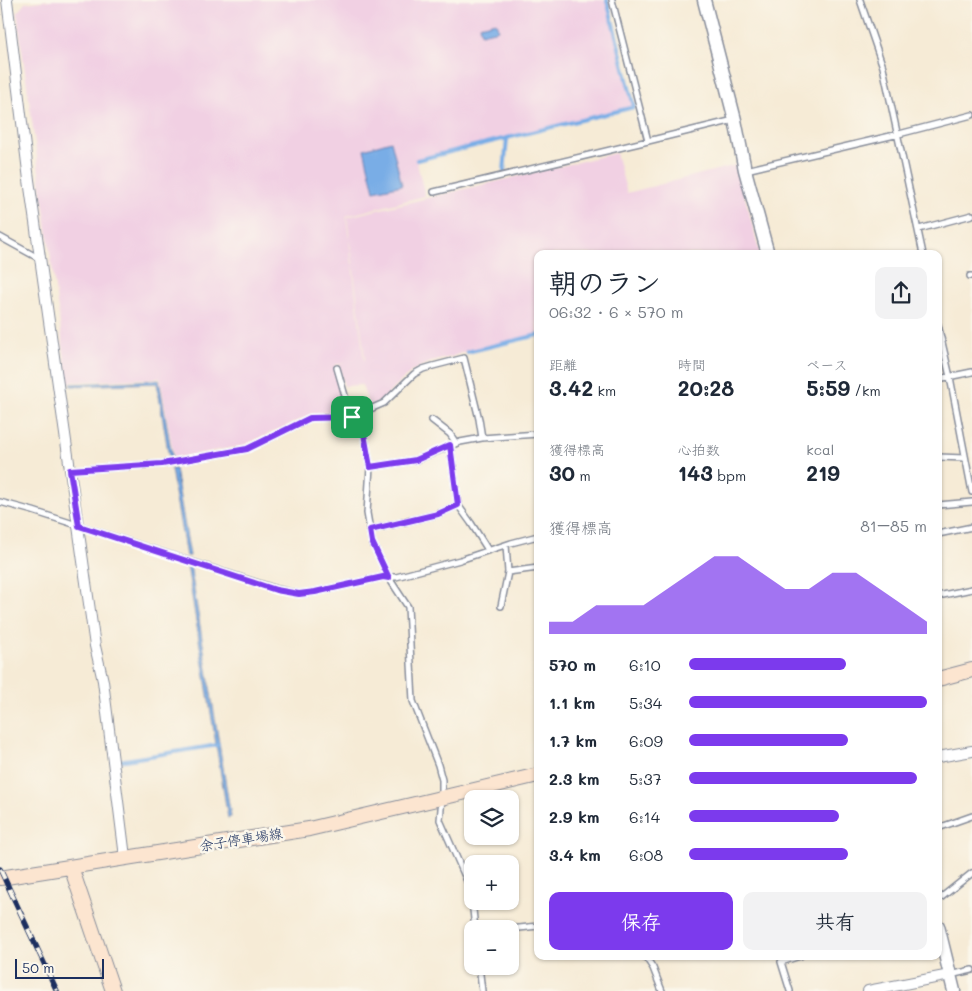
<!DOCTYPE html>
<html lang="ja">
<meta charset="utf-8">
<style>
:root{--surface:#fff;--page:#f2f2f3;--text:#1f2937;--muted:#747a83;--accent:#7c3aed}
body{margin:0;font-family:Mali,"Klee One",sans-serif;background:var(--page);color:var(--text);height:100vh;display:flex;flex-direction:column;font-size:19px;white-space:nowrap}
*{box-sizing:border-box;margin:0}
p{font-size:16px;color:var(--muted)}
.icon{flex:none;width:28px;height:28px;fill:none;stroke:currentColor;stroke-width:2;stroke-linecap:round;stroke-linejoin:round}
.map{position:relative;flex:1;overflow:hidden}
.panel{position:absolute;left:534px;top:250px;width:408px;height:710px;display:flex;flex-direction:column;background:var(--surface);border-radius:10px;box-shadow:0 1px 4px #0004}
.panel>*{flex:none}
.controls{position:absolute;left:464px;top:790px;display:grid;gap:10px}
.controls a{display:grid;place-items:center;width:55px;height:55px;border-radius:10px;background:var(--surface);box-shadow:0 1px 4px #0004;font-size:25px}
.scale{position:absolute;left:15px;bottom:12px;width:89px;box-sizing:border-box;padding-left:5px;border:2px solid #1b2f5e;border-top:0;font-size:14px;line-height:18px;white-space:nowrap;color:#1b2f5e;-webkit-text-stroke:4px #fbf7ec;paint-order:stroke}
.pin{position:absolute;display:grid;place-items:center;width:42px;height:42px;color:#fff;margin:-21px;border-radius:10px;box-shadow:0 2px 8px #0006}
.round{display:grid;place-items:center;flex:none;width:52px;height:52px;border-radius:10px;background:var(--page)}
.headline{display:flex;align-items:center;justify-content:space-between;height:85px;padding:0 15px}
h1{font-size:28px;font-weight:700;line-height:38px}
.stats{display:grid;grid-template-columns:repeat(3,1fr);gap:8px;height:85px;padding:5px 15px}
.stats div{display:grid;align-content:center}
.stats b{font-size:21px;font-weight:700}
.stats small{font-size:14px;font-weight:400}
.stats p{font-size:14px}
.chart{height:140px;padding:10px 15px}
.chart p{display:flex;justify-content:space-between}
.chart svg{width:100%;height:90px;margin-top:5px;fill:var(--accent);opacity:.7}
.action{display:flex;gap:10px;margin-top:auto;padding:10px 15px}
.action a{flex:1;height:58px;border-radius:10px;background:var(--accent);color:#fff;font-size:20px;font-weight:700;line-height:58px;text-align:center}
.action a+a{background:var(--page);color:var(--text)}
ul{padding:0 15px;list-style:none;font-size:16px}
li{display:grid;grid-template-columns:80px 60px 1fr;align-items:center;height:38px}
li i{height:12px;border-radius:6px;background:var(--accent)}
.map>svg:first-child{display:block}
.built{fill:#f1d0e3}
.water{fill:#79ade6;stroke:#4a6ea2}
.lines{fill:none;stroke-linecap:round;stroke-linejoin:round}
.stream{stroke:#79ade6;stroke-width:4}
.service-casing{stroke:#888d9a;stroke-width:8}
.minor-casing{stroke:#888d9a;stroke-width:12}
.tertiary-casing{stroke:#888d9a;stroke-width:15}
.secondary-casing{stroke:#888d9a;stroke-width:16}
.service{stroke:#fff;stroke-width:5}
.minor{stroke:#fff;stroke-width:10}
.tertiary{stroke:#fff;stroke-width:12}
.secondary{stroke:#fce5d0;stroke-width:14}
.rail-casing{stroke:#1b2f5e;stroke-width:5.5}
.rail{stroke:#fbf7ec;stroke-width:4;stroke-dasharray:11;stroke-linecap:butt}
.route-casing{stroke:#fff;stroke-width:10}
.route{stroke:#7c3aed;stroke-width:6}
.labels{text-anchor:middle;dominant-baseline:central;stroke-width:5;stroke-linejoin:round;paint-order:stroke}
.street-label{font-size:14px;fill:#1b2f5e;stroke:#fbf7ec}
</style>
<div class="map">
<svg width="972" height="991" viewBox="0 0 972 991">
<rect width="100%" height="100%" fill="#fbf7ec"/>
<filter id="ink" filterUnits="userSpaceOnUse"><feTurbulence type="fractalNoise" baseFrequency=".02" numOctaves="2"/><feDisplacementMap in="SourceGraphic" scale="10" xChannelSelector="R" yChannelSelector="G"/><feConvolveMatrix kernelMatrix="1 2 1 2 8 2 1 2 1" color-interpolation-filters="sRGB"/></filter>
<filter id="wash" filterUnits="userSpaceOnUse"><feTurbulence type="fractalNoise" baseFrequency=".0096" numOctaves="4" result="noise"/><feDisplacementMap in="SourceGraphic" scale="20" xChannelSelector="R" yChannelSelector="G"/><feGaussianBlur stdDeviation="1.12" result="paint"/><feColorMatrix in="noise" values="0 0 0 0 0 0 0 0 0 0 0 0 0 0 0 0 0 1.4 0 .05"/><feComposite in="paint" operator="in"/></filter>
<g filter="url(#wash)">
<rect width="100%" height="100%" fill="#f6ebd6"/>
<path class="built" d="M50 0H608L635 106 416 159 425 196 346 216 364 360H365L347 217 616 153 627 193 736 165 760 254H538L537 334 466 351 451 357 431 362 422 366 412 371 405 377 382 400 369 407 362 385 344 386 339 365 345 363 335 365 338 385 346 409 343 412 320 413 308 416 241 446 174 458 160 378 68 382 17 13 25 3Z"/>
<path class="water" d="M496 22 498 30 481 34 479 26Z
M391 141 402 185 374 191 364 149Z
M159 380 172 456 169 457 157 383 71 386V384Z
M171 469H175L190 556H186Z
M187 565H190L231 817 228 818Z"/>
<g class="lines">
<path class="stream" d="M417 160 634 107 607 0
M504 172 507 138
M467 352 538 335
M119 761 218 745"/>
</g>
</g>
<g filter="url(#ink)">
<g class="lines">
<defs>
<path id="service" d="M612 0 648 141 734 120
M860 0 883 67 923 254
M746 170 899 134 972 115
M434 192 648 141
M919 229 972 215
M0 237 40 259
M970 276H972
M938 325 950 377 972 492
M337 368 348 406 352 417 364 434 370 467 367 513 372 542 389 578 408 607 413 701 438 765 442 780V798L440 820 471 890 475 929
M938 379 972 372
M432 420 450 434 456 443
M450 445 458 505 471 523 488 550
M938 457 965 458
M370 467 416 460 460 442 482 438 538 434
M70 470 162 464 247 449 270 438 310 418 352 417 384 403 414 374 423 369 433 366 464 358 479 419 482 438
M0 502 33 511 277 589 299 594 315 592 383 577H396L460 560 511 543 538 536
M938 505 972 502
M370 530 438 514 458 505
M938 534 972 527
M508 572 538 568
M938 596 972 589
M501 606 508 572 506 545
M938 828 972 816
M938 900 972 873
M510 929 538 926
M645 956 653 968 662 991
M479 966 482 991
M950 975 972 970
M790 991 781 962 800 956"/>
<path id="minor" d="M7 0 29 180 95 646 103 681 125 857
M938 757 972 751
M868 991 950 975"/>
<path id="tertiary" d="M704 0 735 120 745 170 768 254
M938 926 954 991"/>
<path id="secondary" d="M938 679 972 670
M71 867 113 991
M0 878 309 829 538 775"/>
</defs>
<use href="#service" class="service-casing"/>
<use href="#minor" class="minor-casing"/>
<use href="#tertiary" class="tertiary-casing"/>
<use href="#secondary" class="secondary-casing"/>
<use href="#service" class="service"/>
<use href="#minor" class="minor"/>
<use href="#tertiary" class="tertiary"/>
<use href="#secondary" class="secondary"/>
<defs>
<path id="rail" d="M0 869 57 991"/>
</defs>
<use href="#rail" class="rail-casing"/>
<use href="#rail" class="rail"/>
</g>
</g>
<g class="lines" filter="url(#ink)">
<defs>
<path id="route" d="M352 417 364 434 370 467 416 460 450 445 458 505 438 514 370 530 372 542 389 578 383 577 315 592 299 594 276 590 79 526 70 470 162 464 247 449 310 418Z"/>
</defs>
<use href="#route" class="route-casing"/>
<use href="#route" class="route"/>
</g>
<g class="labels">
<g class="street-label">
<text transform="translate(241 839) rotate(-9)">余子停車場線</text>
</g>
</g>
</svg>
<div class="controls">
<a><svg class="icon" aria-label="layers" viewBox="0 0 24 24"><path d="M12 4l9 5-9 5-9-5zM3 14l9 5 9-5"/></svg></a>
<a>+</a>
<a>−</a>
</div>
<div class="scale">50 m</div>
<div class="pin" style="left:352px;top:417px;background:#1e9e55"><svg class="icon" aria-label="arrive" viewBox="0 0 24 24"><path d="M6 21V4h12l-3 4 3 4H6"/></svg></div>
<section class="panel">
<div class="headline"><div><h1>朝のラン</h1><p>06:32 · 6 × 570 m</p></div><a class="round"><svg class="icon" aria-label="share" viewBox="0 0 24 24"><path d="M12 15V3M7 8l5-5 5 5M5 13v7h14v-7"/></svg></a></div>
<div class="stats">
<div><p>距離</p><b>3.42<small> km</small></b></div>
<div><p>時間</p><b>20:28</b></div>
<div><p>ペース</p><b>5:59<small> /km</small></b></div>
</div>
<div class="stats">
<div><p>獲得標高</p><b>30<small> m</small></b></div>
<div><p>心拍数</p><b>143<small> bpm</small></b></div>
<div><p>kcal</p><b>219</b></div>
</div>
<div class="chart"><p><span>獲得標高</span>81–85 m</p>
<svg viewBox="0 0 160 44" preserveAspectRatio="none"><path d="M0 44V38L10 38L20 30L30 30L40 30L50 22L60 14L70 6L80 6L90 14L100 22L110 22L120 14L130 14L140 22L150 30L160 38V44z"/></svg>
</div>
<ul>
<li><b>570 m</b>6:10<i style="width:66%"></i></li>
<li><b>1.1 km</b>5:34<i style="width:100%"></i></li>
<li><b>1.7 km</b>6:09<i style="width:67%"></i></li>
<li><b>2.3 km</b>5:37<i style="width:96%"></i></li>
<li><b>2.9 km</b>6:14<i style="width:63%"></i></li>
<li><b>3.4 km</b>6:08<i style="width:67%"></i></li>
</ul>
<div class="action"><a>保存</a><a>共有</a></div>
</section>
</div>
